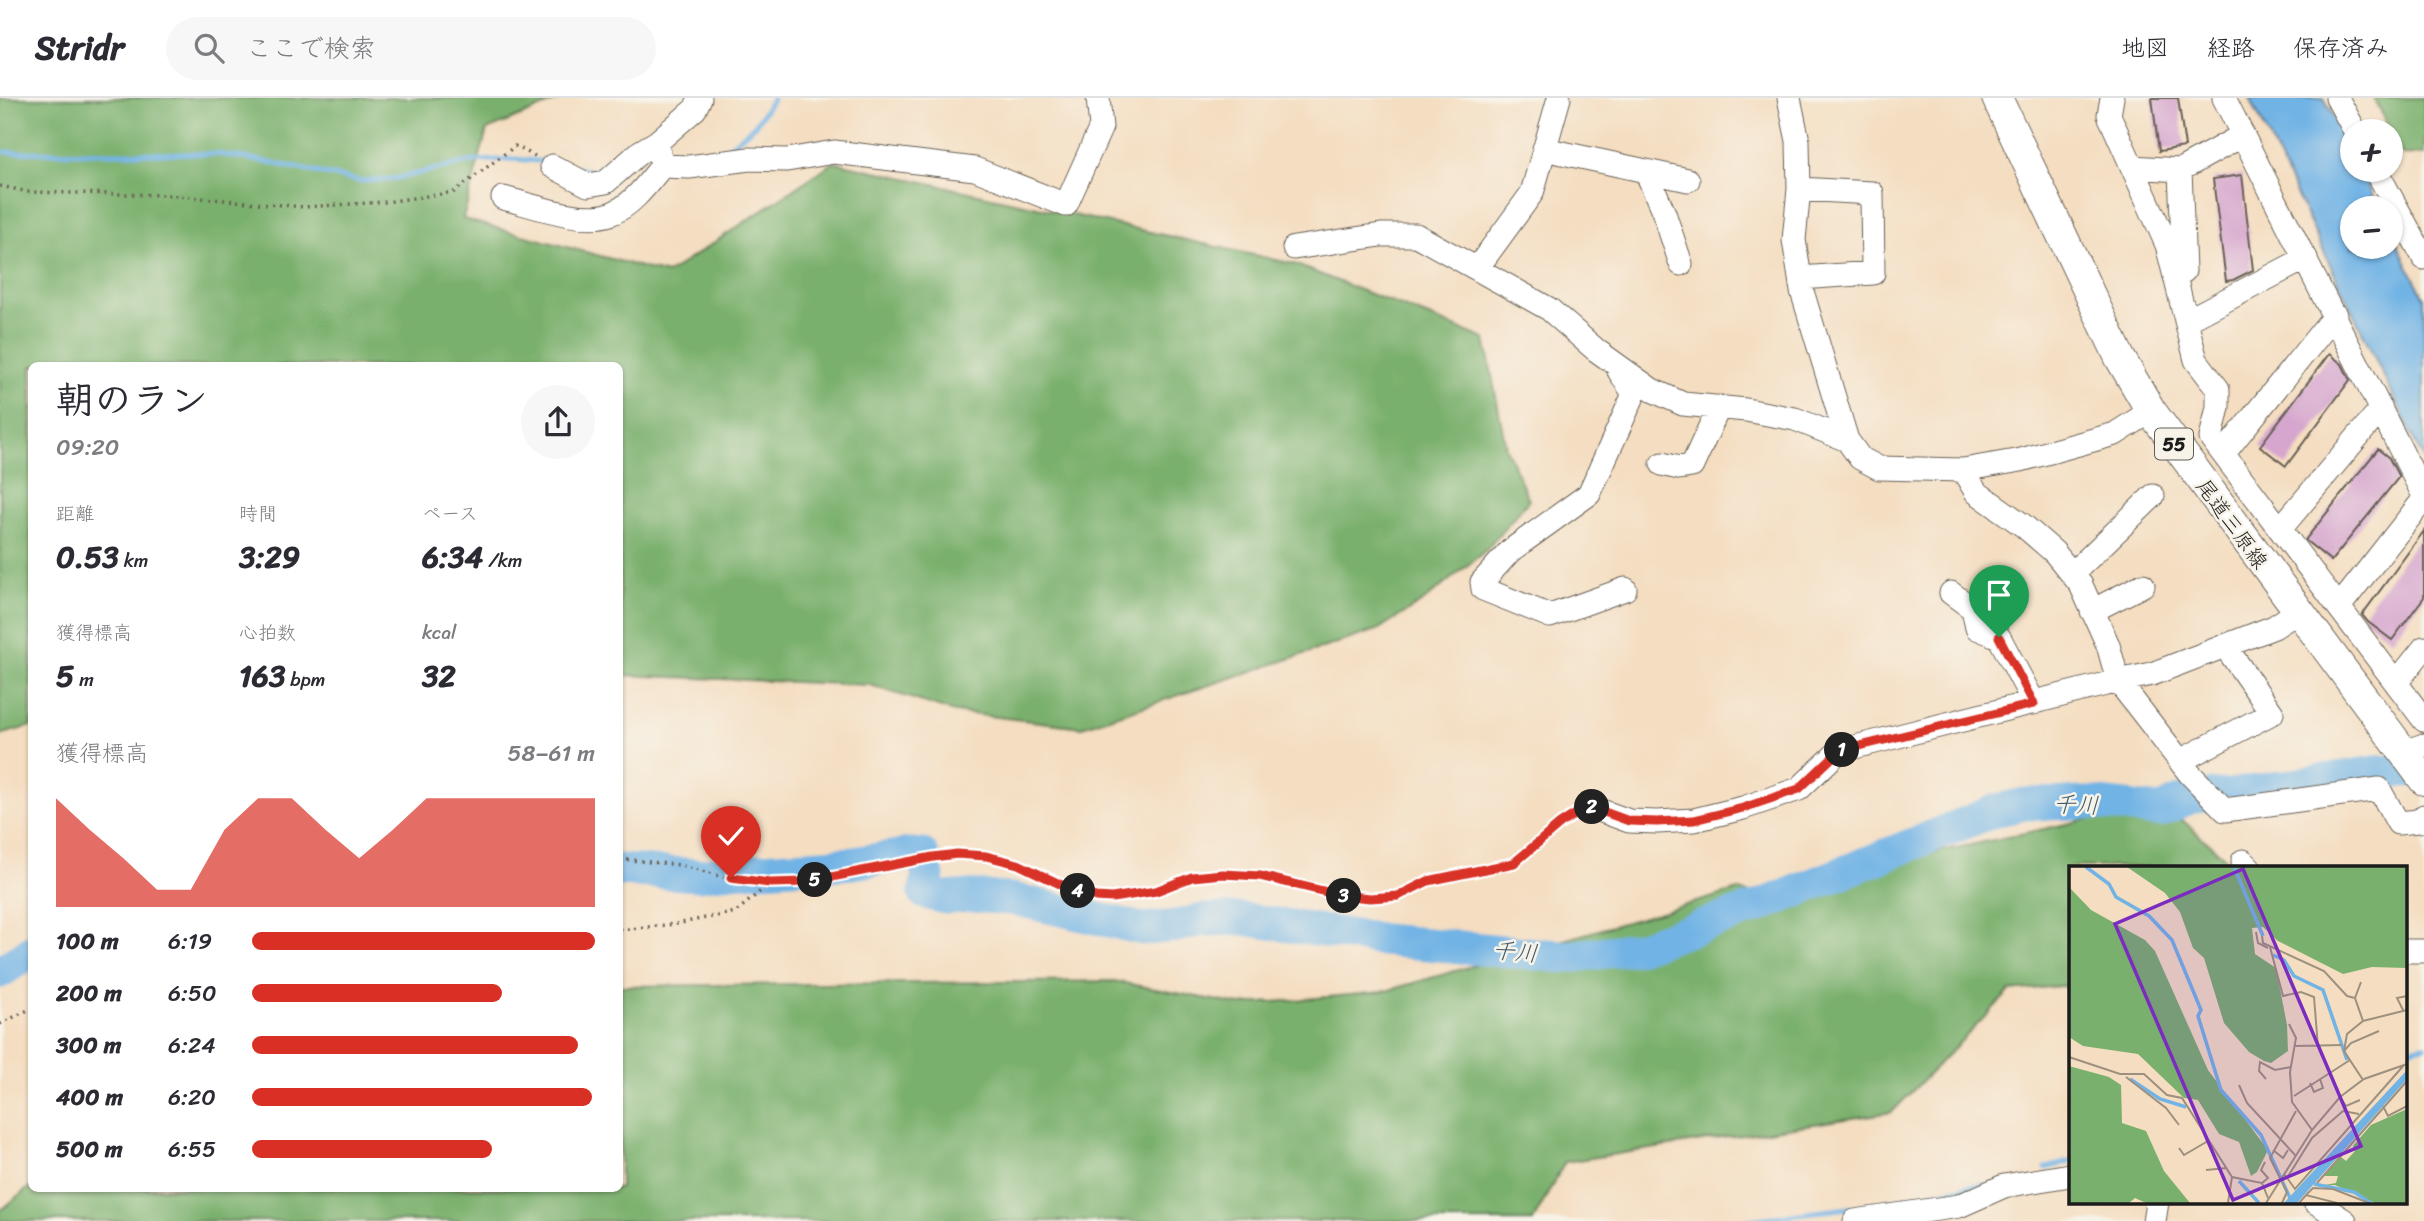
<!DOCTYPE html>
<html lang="ja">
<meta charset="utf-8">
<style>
:root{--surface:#fff;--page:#f7f7f7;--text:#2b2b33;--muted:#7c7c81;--line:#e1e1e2;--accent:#d93025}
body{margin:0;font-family:Sriracha,"Klee One",sans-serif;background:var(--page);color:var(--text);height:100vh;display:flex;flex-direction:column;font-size:26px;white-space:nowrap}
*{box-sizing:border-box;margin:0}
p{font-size:23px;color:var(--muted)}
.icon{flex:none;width:38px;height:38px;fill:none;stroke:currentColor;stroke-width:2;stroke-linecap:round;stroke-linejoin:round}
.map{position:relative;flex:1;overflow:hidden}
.drawer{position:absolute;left:28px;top:264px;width:595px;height:830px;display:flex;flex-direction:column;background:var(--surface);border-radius:10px;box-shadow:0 2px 5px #0004}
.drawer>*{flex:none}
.fabs{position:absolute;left:2340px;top:21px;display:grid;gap:14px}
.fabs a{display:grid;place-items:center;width:63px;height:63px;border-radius:50%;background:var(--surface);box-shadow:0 2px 5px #0004;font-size:35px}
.pin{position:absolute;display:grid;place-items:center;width:60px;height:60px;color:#fff;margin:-72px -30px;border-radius:50% 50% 50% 0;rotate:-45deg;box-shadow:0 0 7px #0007}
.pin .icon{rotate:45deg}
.km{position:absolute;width:35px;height:35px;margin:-18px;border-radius:50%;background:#222;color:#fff;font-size:19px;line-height:35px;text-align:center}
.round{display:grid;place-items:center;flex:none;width:74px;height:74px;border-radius:37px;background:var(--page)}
.headline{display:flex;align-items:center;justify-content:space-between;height:119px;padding:0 28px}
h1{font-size:38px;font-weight:700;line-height:52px}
.figures{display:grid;grid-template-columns:repeat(3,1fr);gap:10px;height:119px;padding:7px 28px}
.figures div{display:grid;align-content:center}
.figures b{font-size:30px;font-weight:700}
.figures small{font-size:19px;font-weight:400}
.figures p{font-size:19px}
.chart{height:196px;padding:14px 28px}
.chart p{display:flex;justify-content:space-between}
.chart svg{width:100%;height:126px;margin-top:7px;fill:var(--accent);opacity:.7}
ul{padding:0 28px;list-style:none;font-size:23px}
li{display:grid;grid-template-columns:112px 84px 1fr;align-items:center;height:52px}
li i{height:18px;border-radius:9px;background:var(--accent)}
header{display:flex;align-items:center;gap:42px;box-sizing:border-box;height:98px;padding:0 35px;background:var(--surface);border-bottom:2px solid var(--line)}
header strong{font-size:33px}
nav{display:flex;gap:38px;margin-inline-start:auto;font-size:24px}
.search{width:490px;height:63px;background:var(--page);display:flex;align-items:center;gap:18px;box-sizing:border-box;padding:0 24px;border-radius:38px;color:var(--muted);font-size:26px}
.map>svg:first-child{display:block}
.forest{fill:#7ab06d;stroke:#4b6644;stroke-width:2}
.water{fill:#71b3e5;stroke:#466880;stroke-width:2}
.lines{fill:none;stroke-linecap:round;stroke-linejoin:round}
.stream{stroke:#71b3e5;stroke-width:5}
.river{stroke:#71b3e5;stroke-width:33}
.building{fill:#d6a6ce}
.minor-casing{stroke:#686055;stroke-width:25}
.major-casing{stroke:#686055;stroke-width:32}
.path{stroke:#686055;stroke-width:3.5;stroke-dasharray:2 5;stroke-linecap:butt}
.minor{stroke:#fff;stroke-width:23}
.major{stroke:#fff;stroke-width:30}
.route-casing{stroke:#fff;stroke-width:14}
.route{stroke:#d93025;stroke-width:9}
.labels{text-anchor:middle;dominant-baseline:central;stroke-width:5;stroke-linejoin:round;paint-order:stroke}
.shield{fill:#f7f3e8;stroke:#5e5c59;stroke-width:2}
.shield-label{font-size:19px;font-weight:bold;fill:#1c1c1c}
.street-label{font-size:21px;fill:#1c1c1c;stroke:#f7f3e8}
.water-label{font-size:23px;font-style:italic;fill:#3e586c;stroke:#f7f3e8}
.inset-river{fill:none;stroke:#71b3e5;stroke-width:3.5}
.inset-road{fill:none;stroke:#9e907e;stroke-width:2}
.view{fill:#7b2cbf;fill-opacity:0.15;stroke:#7b2cbf;stroke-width:3.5}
.inset-edge{fill:none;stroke:#1c1c1c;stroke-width:3.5}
</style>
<header>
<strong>Stridr</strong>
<div class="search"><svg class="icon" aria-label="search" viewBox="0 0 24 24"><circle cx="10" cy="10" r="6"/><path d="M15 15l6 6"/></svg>ここで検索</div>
<nav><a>地図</a><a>経路</a><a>保存済み</a></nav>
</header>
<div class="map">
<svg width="2424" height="1123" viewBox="0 0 2424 1123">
<rect width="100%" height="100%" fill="#f7f3e8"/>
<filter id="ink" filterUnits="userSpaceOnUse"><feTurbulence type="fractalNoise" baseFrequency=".0143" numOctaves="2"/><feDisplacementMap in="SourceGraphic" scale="14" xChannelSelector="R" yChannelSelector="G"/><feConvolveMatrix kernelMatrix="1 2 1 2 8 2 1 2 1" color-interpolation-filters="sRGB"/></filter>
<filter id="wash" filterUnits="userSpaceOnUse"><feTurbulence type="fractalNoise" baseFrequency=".00686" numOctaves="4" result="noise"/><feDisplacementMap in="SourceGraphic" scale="28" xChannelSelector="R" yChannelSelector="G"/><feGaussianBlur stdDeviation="1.57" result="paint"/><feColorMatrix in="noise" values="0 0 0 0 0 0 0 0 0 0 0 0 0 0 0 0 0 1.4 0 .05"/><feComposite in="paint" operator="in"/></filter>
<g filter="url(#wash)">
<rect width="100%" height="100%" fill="#f4ddc0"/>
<path class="forest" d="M0 0H564L487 32 463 121 667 176 834 64 1294 166 1485 241 1506 350 1529 402 1486 452 1424 503 1377 532 1082 629 954 614 870 587 620 577V268H32L31 628 0 637Z
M2374 0H2424V57L2402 56Z
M2163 705 2225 760 2233 769H2070V887L2010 893 1892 1014 1565 1064 1533 1123H0V1113L31 1088 32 1090H620V888L1114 883 1240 907 1382 894 1738 792 1781 805 1924 757Z"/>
<path class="water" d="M2250 0H2324L2352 56V72H2360L2379 110H2352V149H2390L2391 133 2424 200V362Z"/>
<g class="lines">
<path class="stream" d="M0 54 217 56 257 62 359 83 393 81 473 63 515 61 548 64
M721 56 755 27 773 0
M575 70 603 75
M2405 952 2424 948
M2046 1070 2070 1064
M1740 1123 1873 1107 1983 1086"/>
<path class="river" d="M620 772 699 777 729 773 854 765 910 756 923 757 928 778 925 795 945 800 970 798 1013 801 1143 831 1177 828 1202 822 1243 821 1383 842 1568 859 1638 850 1760 808 1997 712 2025 706 2090 705 2159 713 2192 699 2230 697 2375 674 2424 672
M0 874 32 853"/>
</g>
<g id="blocks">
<path class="building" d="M2152 0H2178L2185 49 2159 53Z
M2242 77 2253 172 2233 182 2226 183 2213 81Z
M2329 256 2342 266 2350 282 2286 368 2260 348Z
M2378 351 2389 360 2399 379 2331 463 2305 442Z
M2424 433V499L2392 542 2368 524 2362 517Z"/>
</g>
</g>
<g filter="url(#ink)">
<use href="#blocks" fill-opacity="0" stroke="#686055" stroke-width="2"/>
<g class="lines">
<defs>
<path id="minor" d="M1789 0 1798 43 1799 91 1794 142 1802 193 1847 342
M2112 0 2109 17 2167 147 2196 262 2218 291V309L2211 340 2424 622
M2224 0 2424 398
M2337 0 2355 33
M657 44 662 68 689 69 749 61 787 62 834 54 975 71 1066 107 1101 29 1098 0
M1544 51 1688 82
M552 68 588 87 606 84 640 54 657 44 695 11 700 0
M2132 69 2180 72
M2376 72 2424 160
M1646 73 1664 115 1681 166
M1799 91 1872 95 1873 175 1800 180
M503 100C532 107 582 126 610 116 632 108 648 85 662 68
M1294 150 1381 137H1416L1549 211 1596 252 1652 292 1683 306 1746 312 1795 321 1847 342 1860 360 1879 370 1963 372 2021 362 2115 336 2151 313
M1478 169 1532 95 1559 0
M2184 173 2180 72 2243 37
M2185 211 2186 223 2306 160
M1619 273 1634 296 1589 396 1510 453 1482 484 1483 491 1550 518 1625 491
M2224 355 2335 217
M1662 366 1679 370 1692 368 1719 309
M1963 372 1976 394 2024 428 2054 454 2081 487 2108 547 2118 583 2190 676 2225 712 2379 691 2398 725 2419 723 2424 718
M2281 430 2381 311
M2072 476 2153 398
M1951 495 1973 511 1977 530 1999 539 2034 605
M2339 509 2424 401
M2092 513 2143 487
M2396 585 2424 550
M2403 654 2424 647
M2180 663 2272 615 2225 548
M1588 708 1629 723 1657 724 1694 722 1743 710 1799 691 1839 653 2118 583 2152 576 2274 529 2297 514
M2243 763 2249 769
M2405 853H2424
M2315 1104 2345 1123
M1855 1123 1959 1108 2004 1088 2070 1077
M2154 1123 2157 1104"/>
<path id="major" d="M1997 0 2120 260 2151 313 2424 682"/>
</defs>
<use href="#minor" class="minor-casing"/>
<use href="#major" class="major-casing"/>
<path class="path" d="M0 88 29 94 167 97 304 109 385 104 454 94 515 48 535 58
M620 761 680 767 731 781 770 785 805 784 933 759 957 756 986 758 1018 767 1066 789 1096 799 1112 800 1156 793 1192 779 1223 776 1260 778 1339 797 1370 800 1398 798 1428 783 1514 765 1572 718
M620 832 676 826 736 814 770 785
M0 926 32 910"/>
<use href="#minor" class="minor"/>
<use href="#major" class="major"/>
</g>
</g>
<g class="lines" filter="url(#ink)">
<defs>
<path id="route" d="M731 780 770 785 806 784 933 759 957 756 986 758 1018 766 1066 789 1096 799 1112 800 1156 793 1192 779 1223 776 1260 778 1339 797 1370 800 1398 798 1428 783 1514 765 1560 726 1588 708 1629 723 1657 724 1694 722 1743 710 1799 691 1839 653 2034 606 1999 539"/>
</defs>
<use href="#route" class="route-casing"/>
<use href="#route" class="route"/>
</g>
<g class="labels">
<rect class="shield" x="2155" y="330.5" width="38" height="31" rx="5"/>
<g class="shield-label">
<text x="2174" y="346">55</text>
</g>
<g class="street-label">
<text transform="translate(2232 426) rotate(54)">尾道三原線</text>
</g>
<g class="water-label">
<text transform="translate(2076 707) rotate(2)">千川</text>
<text transform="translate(1515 854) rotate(5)">千川</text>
</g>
</g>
<g transform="translate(2069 768)">
<rect width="338" height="338" fill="#f4ddc0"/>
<path d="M58 1H338V102L303 101 274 108 209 75 194 61 183 62 186 88 207 102 218 159 219 185 202 197 195 195 180 186 155 157 135 92 124 82 111 46 96 27ZM0 21 22 44 76 74 86 85 139 204 199 284 188 306 182 310 170 276 150 268 129 234 115 232 69 188 14 180 0 171ZM0 200 40 211 52 219 53 257 77 265 95 305 121 337H77L66 332 60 337H0ZM338 243V337H306L266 319 250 320 267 317 269 310H255L272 291 277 295 286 285 284 280 302 259Z" fill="#7ab06d"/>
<path d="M338 204V213L228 337H215Z" fill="#71b3e5"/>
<path class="inset-river" d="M17 1 40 18 47 31 80 50 103 74 132 144 129 150 152 224 192 269 222 334M165 1 194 70M204 89 215 94 225 110 254 124 278 194M61 213 91 233 117 241M170 315 190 337M245 318 285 326 302 337"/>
<path class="inset-road" d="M187 66 189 77 199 82M193 70 194 77 255 105 278 130 286 132M201 81 214 130 232 126 245 131 249 181M292 116 286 132 294 155M334 144 328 132 338 130M220 158 227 172 221 206 223 236 243 264M226 180 273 179M275 185 278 168 294 155 338 144M0 191 51 208H75L98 229 113 232 163 311 193 317 199 332M57 211 97 242 110 259M197 213 190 205 191 196 206 204 222 201M294 214 275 185 282 177 310 165M241 217 245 226 254 222 251 213M170 219 178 237 227 290M225 230 281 194M271 231 277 240 291 234M314 240 319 250 338 240M110 282 115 289 139 275M204 284 214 292 219 284M137 304 158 302M216 309 226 323 335 199M218 312 243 272 274 245 290 248M193 317 199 312 192 304 196 296M248 317 338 215M237 329 244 322 264 323 300 337M159 337 163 311M197 337 243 264 271 231 295 213 338 198M213 337 218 326 201 292 227 245M230 337 237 329 268 337"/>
<path class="view" d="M174 3 292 280 164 334 46 58Z"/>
<rect width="338" height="338" class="inset-edge"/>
</g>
</svg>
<div class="fabs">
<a>+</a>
<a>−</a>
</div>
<div class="pin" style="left:1999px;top:539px;background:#1e9e55"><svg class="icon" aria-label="arrive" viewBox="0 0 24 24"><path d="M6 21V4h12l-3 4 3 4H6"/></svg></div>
<div class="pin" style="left:731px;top:780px;background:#d93025"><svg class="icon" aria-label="check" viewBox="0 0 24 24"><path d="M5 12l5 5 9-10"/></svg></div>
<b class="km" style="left:1842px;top:652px">1</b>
<b class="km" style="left:1592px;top:709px">2</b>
<b class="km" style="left:1344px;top:798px">3</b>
<b class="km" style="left:1078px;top:793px">4</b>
<b class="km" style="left:815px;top:782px">5</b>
<section class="drawer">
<div class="headline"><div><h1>朝のラン</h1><p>09:20</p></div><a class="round"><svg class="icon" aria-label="share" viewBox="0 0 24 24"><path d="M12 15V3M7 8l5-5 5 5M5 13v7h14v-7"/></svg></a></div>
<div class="figures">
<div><p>距離</p><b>0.53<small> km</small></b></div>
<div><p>時間</p><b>3:29</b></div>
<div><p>ペース</p><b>6:34<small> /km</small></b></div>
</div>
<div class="figures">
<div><p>獲得標高</p><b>5<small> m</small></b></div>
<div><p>心拍数</p><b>163<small> bpm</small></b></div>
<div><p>kcal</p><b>32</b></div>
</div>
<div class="chart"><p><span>獲得標高</span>58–61 m</p>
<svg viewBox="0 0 160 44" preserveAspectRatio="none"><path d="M0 44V6L10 17L20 27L30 38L40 38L50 17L60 6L70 6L80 17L90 27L100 17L110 6L120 6L130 6L140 6L150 6L160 6V44z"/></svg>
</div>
<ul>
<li><b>100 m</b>6:19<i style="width:100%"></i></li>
<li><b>200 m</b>6:50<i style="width:73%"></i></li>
<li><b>300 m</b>6:24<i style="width:95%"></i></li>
<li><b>400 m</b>6:20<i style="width:99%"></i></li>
<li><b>500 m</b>6:55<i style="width:70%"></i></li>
</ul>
</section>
</div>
